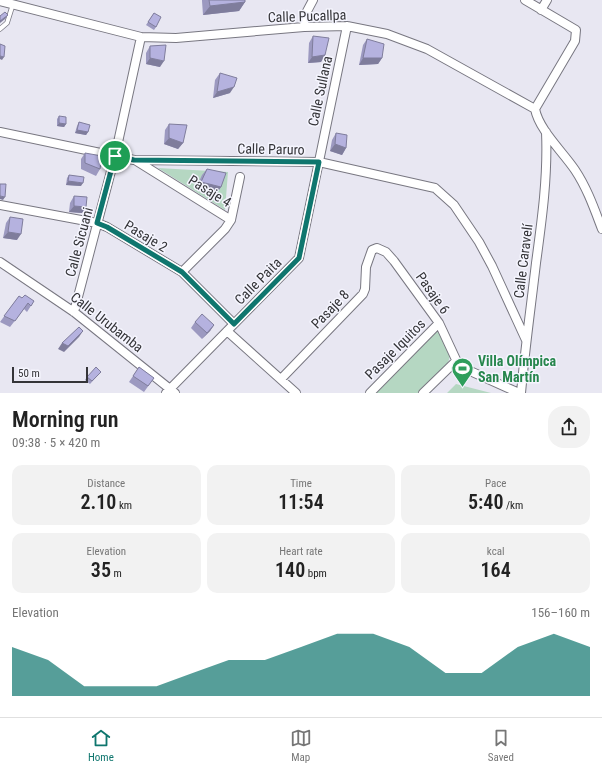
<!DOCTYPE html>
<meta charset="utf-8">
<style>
:root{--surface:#fff;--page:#f2f2f2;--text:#222;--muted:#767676;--line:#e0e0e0;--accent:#0f766e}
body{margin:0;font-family:"Roboto Condensed",sans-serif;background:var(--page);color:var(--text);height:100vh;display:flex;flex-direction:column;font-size:15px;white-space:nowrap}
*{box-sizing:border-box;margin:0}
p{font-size:13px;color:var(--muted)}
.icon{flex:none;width:22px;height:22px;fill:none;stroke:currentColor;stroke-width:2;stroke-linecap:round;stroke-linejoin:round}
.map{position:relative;height:393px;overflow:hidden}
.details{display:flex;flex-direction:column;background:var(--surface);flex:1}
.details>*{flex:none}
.scale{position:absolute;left:12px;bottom:10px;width:76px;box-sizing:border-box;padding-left:4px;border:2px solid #343438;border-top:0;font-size:11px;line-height:14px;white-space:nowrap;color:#343438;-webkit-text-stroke:3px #f5f5fe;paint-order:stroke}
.pin{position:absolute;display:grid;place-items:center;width:34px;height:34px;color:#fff;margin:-17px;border:2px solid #fff;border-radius:50%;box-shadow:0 1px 4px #0007}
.round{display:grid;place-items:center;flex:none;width:42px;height:42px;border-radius:16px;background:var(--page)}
.summary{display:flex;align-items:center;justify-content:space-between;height:68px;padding:0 12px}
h1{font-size:22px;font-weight:600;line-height:30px}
.figures{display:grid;grid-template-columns:repeat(3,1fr);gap:6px;height:68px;padding:4px 12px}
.figures div{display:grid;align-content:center;border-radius:10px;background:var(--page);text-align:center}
.figures b{font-size:20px;font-weight:600}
.figures small{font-size:11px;font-weight:400}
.figures p{font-size:11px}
.chart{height:112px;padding:8px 12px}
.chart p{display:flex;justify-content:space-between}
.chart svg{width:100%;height:72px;margin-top:4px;fill:var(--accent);opacity:.7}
.tabs{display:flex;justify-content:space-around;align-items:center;height:56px;border-top:1px solid var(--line);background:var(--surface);font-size:11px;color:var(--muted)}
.tabs a{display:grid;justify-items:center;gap:2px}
.tabs .current{color:var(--accent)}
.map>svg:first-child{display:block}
.green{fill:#b5d7c2}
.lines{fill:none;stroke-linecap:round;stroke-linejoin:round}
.lane-casing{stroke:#787781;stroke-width:5.5}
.street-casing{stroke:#787781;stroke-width:10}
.lane{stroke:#fff;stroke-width:4}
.street{stroke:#fff;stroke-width:8}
.wall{fill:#9c99c0}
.shaded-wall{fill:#7f7d9c}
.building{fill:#b5b2df;stroke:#7f7d9c}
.route-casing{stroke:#fff;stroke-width:8}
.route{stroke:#0f766e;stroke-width:5}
.labels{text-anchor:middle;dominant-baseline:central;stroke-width:3;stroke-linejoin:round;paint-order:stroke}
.street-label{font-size:14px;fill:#343438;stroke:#f5f5fe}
.leisure-label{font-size:14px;font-weight:bold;fill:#27864d;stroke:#f5f5fe;text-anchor:start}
</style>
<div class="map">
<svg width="602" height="393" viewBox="0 0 602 393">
<rect width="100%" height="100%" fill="#e8e7f2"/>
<path class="green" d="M158 168 228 172 225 210Z
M437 328 450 356 448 363 418 393H376Z
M456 384 491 393H447Z"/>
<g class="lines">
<defs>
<path id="lane" d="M0 29 7 23 13 4"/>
<path id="street" d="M525 0 576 30 575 41 535 109
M0 1 141 37 176 38 304 27 347 26 387 34 427 49 535 109C539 130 563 152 575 170 587 188 594 208 602 229
M541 10 547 0
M304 27 305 15 313 0
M0 132 134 160 319 162 435 188 454 205 479 242 492 266 526 340
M135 160 231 220
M0 205 97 223 107 227 182 272 234 324
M0 262 74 312 175 393
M182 272 225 229 231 220 240 177
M74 312 115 156 141 37
M227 331 296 393
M281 379 363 294 365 289 366 267 372 250 377 248 386 252 394 261 439 323 459 366 519 393
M166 393 299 258 347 26
M370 393 439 323
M423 393 456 361
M521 393C525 349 531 306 536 263 542 219 548 176 546 132"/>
</defs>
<use href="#lane" class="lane-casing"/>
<use href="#street" class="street-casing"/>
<use href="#lane" class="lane"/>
<use href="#street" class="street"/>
</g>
<path class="wall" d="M202 0H245V2L239 11 203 15 202 1Z
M154 13 156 27 154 30 146 25Z
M313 36 325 55 321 62 308 63 309 43Z
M367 39 382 58 378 64 359 65 363 45Z
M150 46 160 67 146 64V53Z
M220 73 230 93 213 98 215 80Z
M59 116 66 124 64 127 57 126V119Z
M79 122 88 132 86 135 75 133 77 126Z
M169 124 183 143 178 149 164 144 165 130Z
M336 133 346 148 342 155 330 151 332 140Z
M85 153 100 169 96 176 81 169V159Z
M207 169 221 187 216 194 196 188 202 175Z
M69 175 81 186 66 185 67 178Z
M74 196 86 207 82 213 69 212 70 203Z
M10 217 17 240 3 238 6 223Z
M19 296 22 298 34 301 27 312 24 309 10 327 0 322Z
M195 322 214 325 210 331 202 339 191 328Z
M139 367 154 378 144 392 129 382Z
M101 372 90 384 85 380 87 377Z"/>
<path class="shaded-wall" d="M245 2 239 11 203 15 210 6Z
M8 15 5 19 0 23V21Z
M325 55 321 62 308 63 312 57Z
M0 56 4 57 2 60 0 59Z
M150 58 164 61 160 67 146 64Z
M363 58H382L378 64 359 65Z
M234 87 230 93 213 98 217 92Z
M59 123 66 124 64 127 57 126Z
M77 130 88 132 86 135 75 133Z
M169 138 183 143 178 149 164 144Z
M335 144 346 148 342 155 330 151Z
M68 181 83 183 81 186 66 185Z
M201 182 221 187 216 194 196 188Z
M0 196 5 197 3 200 0 199Z
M74 206 86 207 82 213 69 212Z
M8 232 21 234 17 240 3 238Z
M214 325 210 331 202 339 207 333Z
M83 331 79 337 64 352 58 349 62 343Z"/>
<path class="building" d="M209 0H245V2L210 6Z
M5 12 8 15 0 21V16Z
M154 13 161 17 156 27 148 22Z
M313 36 329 38 325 55 312 57Z
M367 39 384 44 382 58H363Z
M0 44 5 46 4 57 0 56Z
M166 45 164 61 150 58V46Z
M220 73 237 78 234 87 217 92Z
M59 116 66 117V124L59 123Z
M79 122 90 125 88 132 77 130Z
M169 124 187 125 183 143 169 138Z
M336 133 347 135 346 148 335 144Z
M85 153 102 156 100 169 85 163Z
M207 169 226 173 221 187 201 182Z
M69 175 84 177 83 183 68 181Z
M0 184H6L5 197 0 196Z
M74 196 87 197 86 207 74 206Z
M10 217 23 219 21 234 8 232Z
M25 295 34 301 31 306 28 303 15 321 4 316 19 296 22 298Z
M202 314 214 325 207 333 195 322Z
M79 327 83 331 68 346 62 343Z
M96 367 101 372 92 381 87 377Z
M139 367 154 378 148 386 133 376Z"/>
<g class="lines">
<defs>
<path id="route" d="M115 156 134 160 319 162 299 258 234 324 182 272 107 227 97 223Z"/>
</defs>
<use href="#route" class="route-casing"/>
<use href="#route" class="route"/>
</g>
<defs>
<symbol id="stadium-pin" viewBox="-11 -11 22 30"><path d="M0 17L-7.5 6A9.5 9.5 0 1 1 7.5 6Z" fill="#2e9e5b" stroke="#f5f5fe"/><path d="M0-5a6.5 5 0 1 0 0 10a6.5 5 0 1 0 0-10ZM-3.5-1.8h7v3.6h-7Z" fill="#fff"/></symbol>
</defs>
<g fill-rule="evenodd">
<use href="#stadium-pin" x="450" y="356" width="25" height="34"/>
</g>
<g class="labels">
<g class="street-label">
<text transform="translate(307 16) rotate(-2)">Calle Pucallpa</text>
<text transform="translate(320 91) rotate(-78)">Calle Sullana</text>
<text transform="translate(271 149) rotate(1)">Calle Paruro</text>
<text transform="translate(210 191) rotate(32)">Pasaje 4</text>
<text transform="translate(146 236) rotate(31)">Pasaje 2</text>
<text transform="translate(79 242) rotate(-75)">Calle Sicuani</text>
<text transform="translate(523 261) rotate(-83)">Calle Caravelí</text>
<text transform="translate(258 281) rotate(-45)">Calle Paita</text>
<text transform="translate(433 293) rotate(55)">Pasaje 6</text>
<text transform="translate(330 309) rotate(-46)">Pasaje 8</text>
<text transform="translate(107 322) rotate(38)">Calle Urubamba</text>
<text transform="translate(395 349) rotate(-45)">Pasaje Iquitos</text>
</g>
<g class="leisure-label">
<text x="478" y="361">Villa Olímpica<tspan x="478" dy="16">San Martín</tspan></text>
</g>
</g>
</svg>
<div class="scale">50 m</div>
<div class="pin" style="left:115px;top:156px;background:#1e9e55"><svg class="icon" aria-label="arrive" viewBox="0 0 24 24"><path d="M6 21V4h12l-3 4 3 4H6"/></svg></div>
</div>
<section class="details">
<div class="summary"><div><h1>Morning run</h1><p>09:38 · 5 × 420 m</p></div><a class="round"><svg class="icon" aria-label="share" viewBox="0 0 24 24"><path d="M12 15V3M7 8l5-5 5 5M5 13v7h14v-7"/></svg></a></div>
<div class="figures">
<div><p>Distance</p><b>2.10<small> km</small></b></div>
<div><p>Time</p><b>11:54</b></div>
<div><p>Pace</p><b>5:40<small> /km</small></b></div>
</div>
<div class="figures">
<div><p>Elevation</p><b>35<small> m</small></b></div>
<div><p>Heart rate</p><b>140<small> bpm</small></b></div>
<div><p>kcal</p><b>164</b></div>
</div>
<div class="chart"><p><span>Elevation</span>156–160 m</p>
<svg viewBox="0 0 160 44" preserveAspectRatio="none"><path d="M0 44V14L10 22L20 38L30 38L40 38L50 30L60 22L70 22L80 14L90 6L100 6L110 14L120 30L130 30L140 14L150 6L160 14V44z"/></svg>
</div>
</section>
<nav class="tabs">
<a class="current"><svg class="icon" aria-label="home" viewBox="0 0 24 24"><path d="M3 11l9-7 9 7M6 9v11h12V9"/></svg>Home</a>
<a><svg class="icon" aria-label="map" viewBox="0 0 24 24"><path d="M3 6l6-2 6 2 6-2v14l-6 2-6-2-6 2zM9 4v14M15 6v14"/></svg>Map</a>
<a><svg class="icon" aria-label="saved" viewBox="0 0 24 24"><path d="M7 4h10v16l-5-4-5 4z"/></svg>Saved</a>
</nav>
